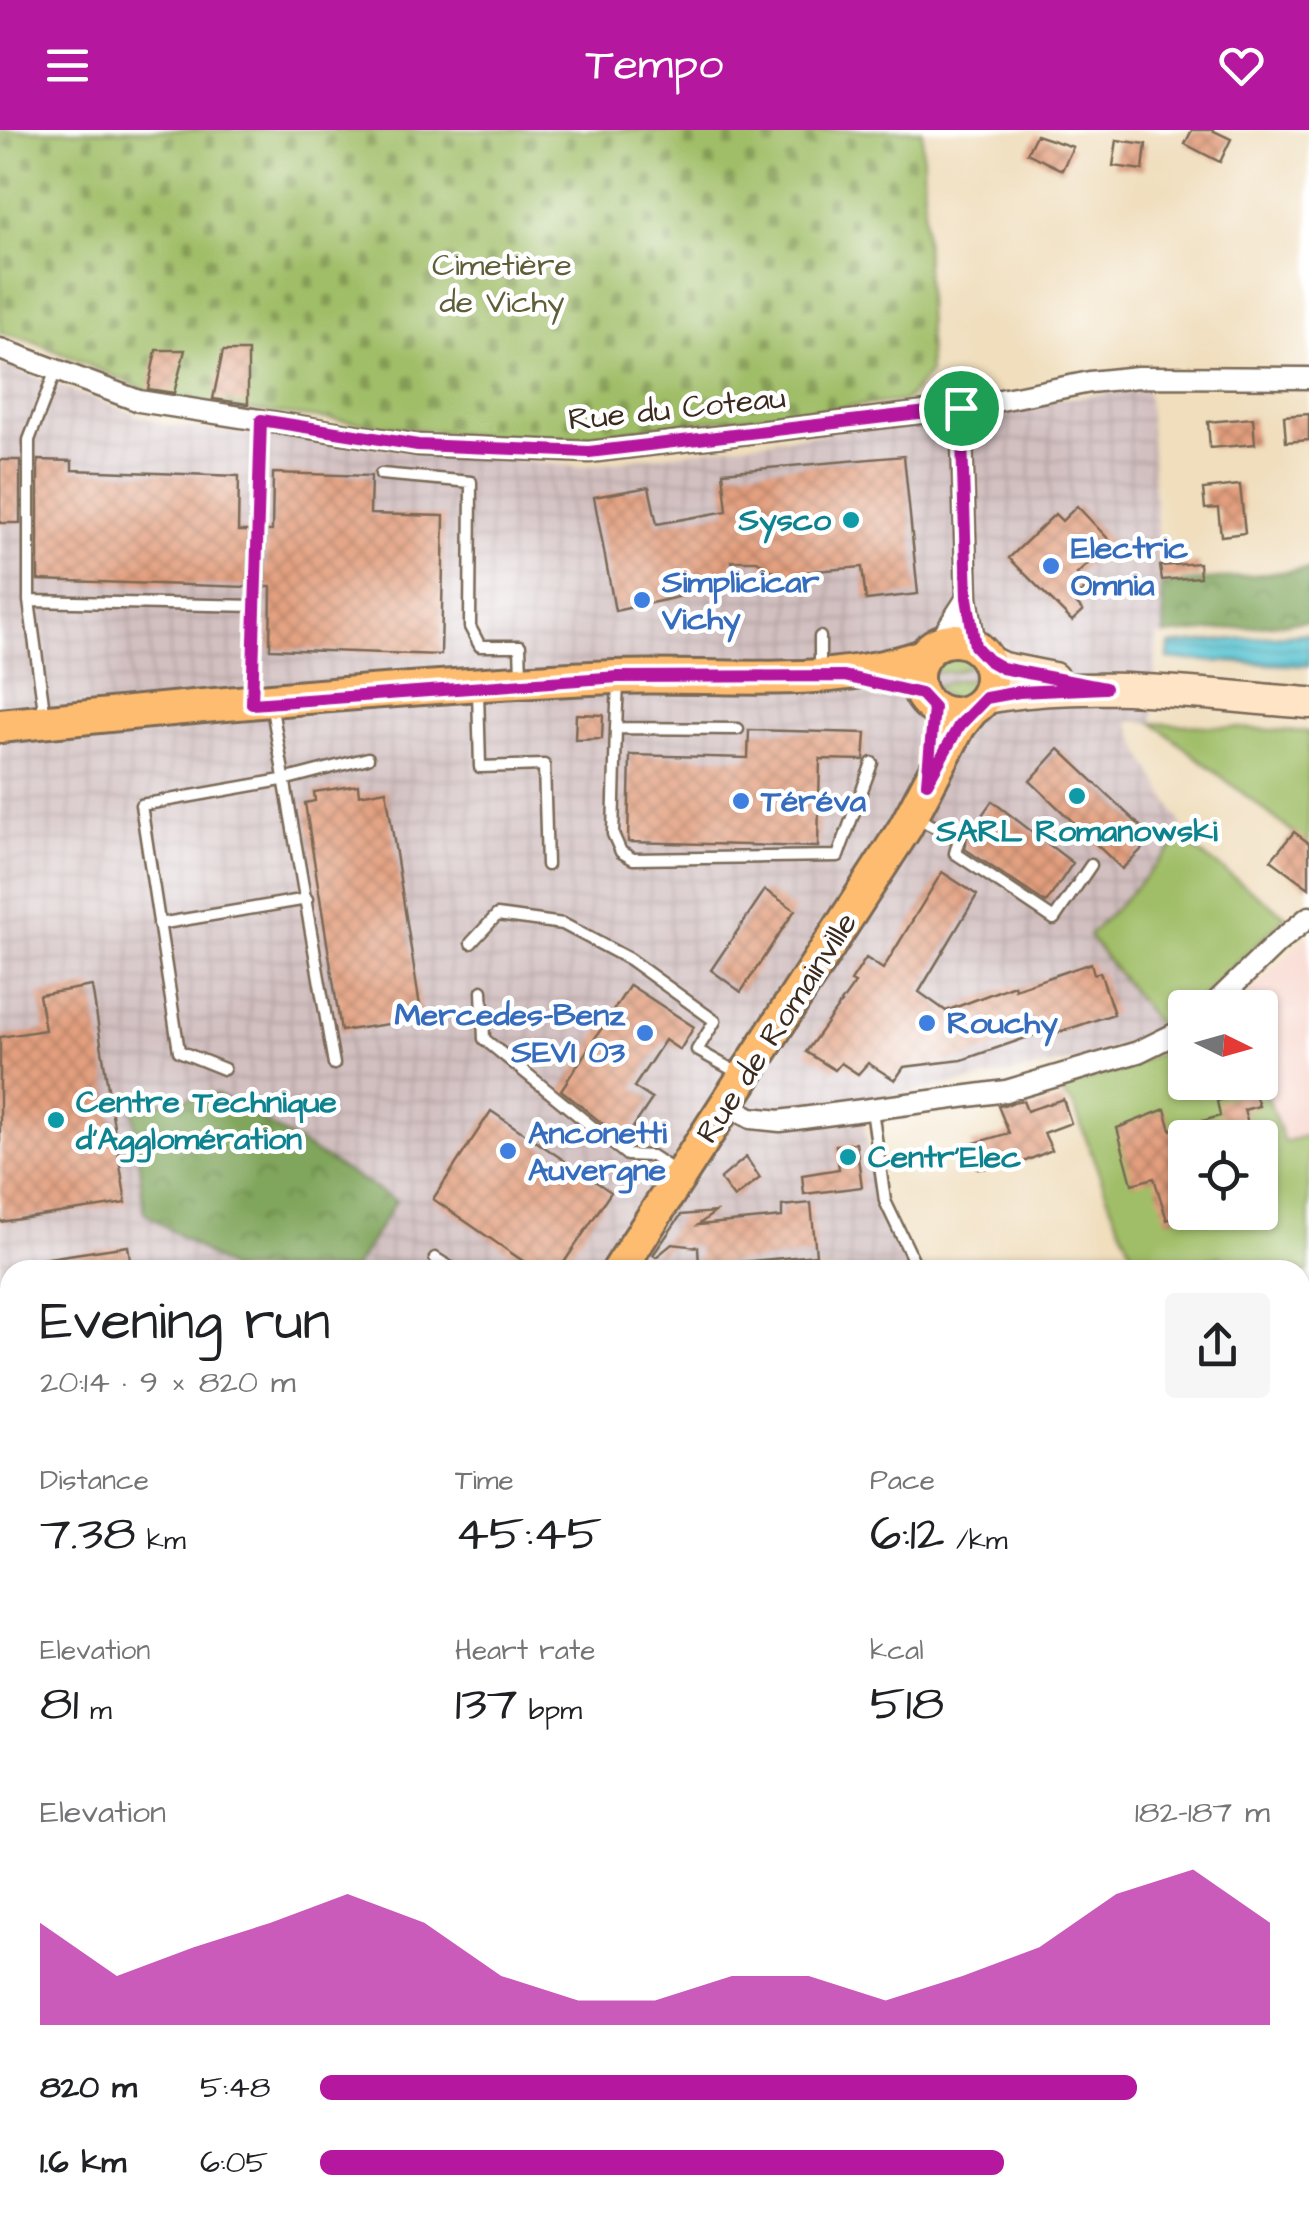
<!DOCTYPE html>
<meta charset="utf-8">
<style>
:root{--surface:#fff;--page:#f6f6f6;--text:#202124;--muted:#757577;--accent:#b5179e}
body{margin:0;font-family:"Architects Daughter",sans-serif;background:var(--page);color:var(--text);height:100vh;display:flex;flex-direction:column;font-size:38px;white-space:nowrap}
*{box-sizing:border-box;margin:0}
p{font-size:32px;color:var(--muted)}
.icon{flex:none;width:55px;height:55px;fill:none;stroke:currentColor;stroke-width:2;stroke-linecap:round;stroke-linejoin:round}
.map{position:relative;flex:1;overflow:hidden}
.sheet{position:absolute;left:0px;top:1130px;width:1310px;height:960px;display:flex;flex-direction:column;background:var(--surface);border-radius:30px 30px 0 0;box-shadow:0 2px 8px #0004}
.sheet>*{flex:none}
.needle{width:65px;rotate:95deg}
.controls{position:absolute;left:1168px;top:860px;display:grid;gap:20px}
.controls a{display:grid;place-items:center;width:110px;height:110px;border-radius:10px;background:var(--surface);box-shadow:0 2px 8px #0004;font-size:50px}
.pin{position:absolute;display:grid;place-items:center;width:85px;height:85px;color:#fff;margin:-42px;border:5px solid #fff;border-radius:50%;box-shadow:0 2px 10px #0007}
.round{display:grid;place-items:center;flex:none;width:105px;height:105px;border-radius:10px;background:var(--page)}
.summary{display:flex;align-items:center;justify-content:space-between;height:170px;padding:0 40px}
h1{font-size:55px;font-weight:600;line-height:75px}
.figures{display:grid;grid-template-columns:repeat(3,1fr);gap:15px;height:170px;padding:10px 40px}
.figures div{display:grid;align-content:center}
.figures b{font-size:50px;font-weight:600}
.figures small{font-size:28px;font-weight:400}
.figures p{font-size:28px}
.chart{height:280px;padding:20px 40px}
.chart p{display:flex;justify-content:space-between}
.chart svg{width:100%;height:180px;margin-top:10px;fill:var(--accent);opacity:.7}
ul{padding:0 40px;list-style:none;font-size:32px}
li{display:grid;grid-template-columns:160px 120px 1fr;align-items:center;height:75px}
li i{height:25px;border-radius:12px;background:var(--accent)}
header{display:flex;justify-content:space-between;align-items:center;height:130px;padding:0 40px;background:var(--accent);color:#fff;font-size:45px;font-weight:600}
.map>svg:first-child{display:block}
.built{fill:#f7d1c7}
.industrial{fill:url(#industrial-grid)}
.green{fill:#a0be67;stroke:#6e7442;stroke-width:2.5;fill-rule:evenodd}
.forest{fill:url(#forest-crowns);stroke:#5e683d;stroke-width:2.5}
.cemetery{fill:url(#cemetery-stones);stroke:#6e7442;stroke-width:2.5}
.water{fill:url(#water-rules);stroke:#497678;stroke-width:2.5}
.building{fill:url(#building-cross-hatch)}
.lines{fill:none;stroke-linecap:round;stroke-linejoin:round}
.lane-casing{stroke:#7a6956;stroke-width:15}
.street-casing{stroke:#7a6956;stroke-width:25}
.secondary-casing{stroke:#7a6956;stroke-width:35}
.primary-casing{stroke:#7a6956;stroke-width:38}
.lane{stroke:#fff;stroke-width:10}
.street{stroke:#fff;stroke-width:20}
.secondary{stroke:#ffe4c6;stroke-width:30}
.primary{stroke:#febc70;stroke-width:32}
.route-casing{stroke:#fff;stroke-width:20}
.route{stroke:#b5179e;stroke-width:12}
.culture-dot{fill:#0f9aa8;stroke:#fff;stroke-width:4}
.shop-dot{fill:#3f7fe0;stroke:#fff;stroke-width:4}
.labels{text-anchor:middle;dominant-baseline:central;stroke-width:9;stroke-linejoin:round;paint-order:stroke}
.park-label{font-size:32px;fill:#5e5e38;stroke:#fff}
.street-label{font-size:32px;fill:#3b2a1e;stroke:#fff}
.culture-label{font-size:32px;font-weight:bold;fill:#0d838f;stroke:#fff;text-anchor:start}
.shop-label{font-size:32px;font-weight:bold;fill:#366cbe;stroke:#fff;text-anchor:start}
</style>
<header><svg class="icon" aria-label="menu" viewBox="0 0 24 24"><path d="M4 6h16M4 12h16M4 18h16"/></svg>Tempo<svg class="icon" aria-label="heart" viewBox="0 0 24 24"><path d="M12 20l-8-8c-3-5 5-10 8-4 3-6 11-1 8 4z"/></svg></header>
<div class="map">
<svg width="1309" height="2090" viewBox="0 0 1309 2090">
<defs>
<pattern id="industrial-grid" width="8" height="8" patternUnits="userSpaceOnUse" patternTransform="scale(2.5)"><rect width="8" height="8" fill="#d2bfc0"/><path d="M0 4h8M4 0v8" fill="none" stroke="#b5a4a5"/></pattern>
<pattern id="forest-crowns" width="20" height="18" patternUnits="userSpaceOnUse" patternTransform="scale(2.5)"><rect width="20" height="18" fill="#80a55c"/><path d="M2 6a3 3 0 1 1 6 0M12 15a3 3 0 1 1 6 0" fill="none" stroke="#6a874b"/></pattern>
<pattern id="cemetery-stones" width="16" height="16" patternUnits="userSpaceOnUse" patternTransform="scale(2.5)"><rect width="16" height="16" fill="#a0be67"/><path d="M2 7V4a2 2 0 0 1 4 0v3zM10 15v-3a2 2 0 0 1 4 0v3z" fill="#849b54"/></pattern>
<pattern id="water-rules" width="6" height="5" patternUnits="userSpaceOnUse" patternTransform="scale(2.5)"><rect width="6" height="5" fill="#57c3d1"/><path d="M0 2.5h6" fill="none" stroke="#499fa9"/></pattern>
<pattern id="building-cross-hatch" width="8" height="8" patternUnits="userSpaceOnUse" patternTransform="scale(2.5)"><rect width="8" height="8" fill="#e39f7e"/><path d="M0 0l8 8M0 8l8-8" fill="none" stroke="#b98267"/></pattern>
</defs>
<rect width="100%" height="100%" fill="#fff"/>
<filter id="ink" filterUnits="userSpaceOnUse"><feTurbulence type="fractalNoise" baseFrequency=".01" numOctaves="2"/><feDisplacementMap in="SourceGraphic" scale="20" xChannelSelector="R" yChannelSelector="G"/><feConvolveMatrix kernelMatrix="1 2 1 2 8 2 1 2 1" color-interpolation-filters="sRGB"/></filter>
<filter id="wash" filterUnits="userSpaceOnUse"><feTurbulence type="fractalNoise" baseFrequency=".0048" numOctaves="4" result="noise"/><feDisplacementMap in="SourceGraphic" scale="40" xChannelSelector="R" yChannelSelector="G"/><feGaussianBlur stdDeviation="2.25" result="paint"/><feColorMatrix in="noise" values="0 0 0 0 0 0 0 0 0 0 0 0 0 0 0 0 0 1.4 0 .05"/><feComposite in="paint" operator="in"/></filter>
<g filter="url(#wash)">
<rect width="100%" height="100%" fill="#f0debd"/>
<path class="built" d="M1309 805V1005L1284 1012 1260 946V878H1235Z"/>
<path class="industrial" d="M0 234 165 295 580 337 1147 257 1165 505 1157 506 1153 593 1128 591 1142 624 1181 694V709L1089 806 1162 900 1081 930 861 972 875 1070 909 1140H10V2080H334V2090H0Z
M370 2080H557L556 2088Z"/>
<path class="green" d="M950 524 964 525 975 534 954 542 933 543 937 532Z
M956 550H979C971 572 949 575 935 557Z
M1153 593 1309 602V715Z
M1181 709 1286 786 1198 871 1185 878V882L1162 900 1089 806Z
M1185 914V952H1260V946L1284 1012 1309 1005V1141L1300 1146V1140H1232L1221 1126 1162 1140H1140L1113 1081 1077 984 1071 972 1059 961ZM1185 1008H1260V1082H1185Z
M1300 1313 1309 1318V1675L1304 1692 1300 1691Z
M557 2080H1045V2090H556Z"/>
<path class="forest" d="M1309 439V491L1165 505 1161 455Z
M217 964 396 1071 353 1140H231L144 1082 133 977Z"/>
<path class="cemetery" d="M0 0H922L929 243 905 271 657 296 586 308 487 307 248 280 172 268 148 261 32 211 0 203Z"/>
<path class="water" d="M1309 503V536L1168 529 1169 515Z"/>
<g id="blocks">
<path class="building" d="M1192 0H1212L1231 9 1220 32 1185 14Z
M1036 5 1073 17 1062 40 1027 23Z
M1117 10 1146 14 1143 40 1113 36Z
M156 220H185L174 263 148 259Z
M223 221H248V274L213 269Z
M1309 284V310L1286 312 1284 286Z
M1253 288 1255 314 1210 318 1208 292Z
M904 326 918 464 866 470 862 437 803 442 794 455 757 431H732L737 454 615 481 594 367 649 357 657 394 727 381 723 342Z
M0 330H20V393H0Z
M38 330 72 331V340L239 346 238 401H249L247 457 38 450Z
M273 343 371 346 370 384 444 386 441 525 270 519 271 457H265L266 401H272Z
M1240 355 1245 403 1221 406 1218 378 1205 379 1203 359Z
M1077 376 1111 412 1077 444 1088 456 1073 470 1083 481 1072 491 1009 428 1055 384 1062 391Z
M1199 433 1200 447 1162 450 1160 436Z
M576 584 603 585 602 609 575 610Z
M749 600 866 603 864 630 820 629 818 717 628 712 630 625 748 628Z
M1059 619 1153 708 1122 739 1030 651Z
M358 655 359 665 386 660 422 889 341 901 305 673 315 671 314 662Z
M992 671 1073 733 1046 773 965 719 967 706Z
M1294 702 1309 713V758L1271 730Z
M942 742 977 765 919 862 946 881 1014 855 1015 859 1091 833 1094 844 1100 842 1114 884 1044 907 1043 902 962 930 904 937 895 950 868 933 858 944 841 933 835 940 806 922 855 853 851 851 866 828 883 839Z
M765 760 795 780 741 862 711 840Z
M630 855 694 897 680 920 665 910 634 957 652 969 624 1011 561 960Z
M92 856 126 1073 0 1092V907L45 900 39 865Z
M1253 959 1259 976 1244 980 1252 1008H1185V1085L1167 1090 1154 1048 1132 1054 1117 998 1165 979 1171 1000 1220 986 1217 971Z
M1063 969 1071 993 1044 1003 1052 1020 1021 1033 978 1039 971 1014 1009 1003 998 976 1023 971 1027 981Z
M491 981 611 1062 559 1140H536L433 1069Z
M856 1013 862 1057 804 1064 802 1045 839 1039 836 1015Z
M746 1027 760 1048 734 1068 720 1049Z
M811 1073 816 1125 699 1136 698 1117 672 1114 656 1127 653 1125 681 1085 715 1082 698 1095 782 1087V1076Z
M128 1116 132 1140H29L28 1131Z"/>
</g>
</g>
<g filter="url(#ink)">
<use href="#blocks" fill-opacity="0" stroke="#7a6956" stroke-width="2.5"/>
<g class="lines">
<defs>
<path id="lane" d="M381 344 471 352 470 497 480 516H520L521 546
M29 471 256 476
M820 540V507
M618 553 616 598 738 599
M478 561 480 637 544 635 547 735
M253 564 261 290
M271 573 334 934
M45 588 29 471V310L56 240
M616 598 613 704 621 722 633 729 838 726 872 633
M917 688 959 709 955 723 1054 789 1091 735
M159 794 307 769
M471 813 497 785 563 794 629 829 715 891 697 920 740 944
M482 861 484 909 627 1025 652 1026 676 1042
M224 939 179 921 141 675 287 649 368 628
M872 980 885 1071 918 1140
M435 1128 454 1140
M0 1558 10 1556
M0 1663 10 1643
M0 1689 2 1710"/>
<path id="street" d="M0 219 139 271 418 315 589 322 961 278 1090 252 1138 247 1309 248
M961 278 967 468 975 516
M938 513 967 468
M1210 878 1277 813 1309 787
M727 975 751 988 780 991 1006 961 1138 922 1185 899
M0 2029 10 2019
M548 2080 550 2090"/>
<path id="secondary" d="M988 531 1003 538 1053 548
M986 568C1091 548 1202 565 1309 573"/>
<path id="primary" d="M917 547a37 37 0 1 1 74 0a37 37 0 1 1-74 0Z
M0 596C204 575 409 556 614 547 717 543 824 560 923 526
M619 1140 905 698 959 596 971 581
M125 2090 127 2080"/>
</defs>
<use href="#lane" class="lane-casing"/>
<use href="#street" class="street-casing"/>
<use href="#secondary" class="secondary-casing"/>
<use href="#primary" class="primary-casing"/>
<use href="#lane" class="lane"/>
<use href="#street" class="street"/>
<use href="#secondary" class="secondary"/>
<use href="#primary" class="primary"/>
</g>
</g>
<g class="lines" filter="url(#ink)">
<defs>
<path id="route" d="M961 278 967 468 975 516 988 530 1002 538 1105 558 1019 562 986 568 959 596 927 653 934 578 921 564 844 546 618 547 252 574 261 290 418 315 589 322Z"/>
</defs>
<use href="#route" class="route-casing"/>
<use href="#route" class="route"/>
</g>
<g class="culture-dot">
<circle cx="851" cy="390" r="10"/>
<circle cx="1077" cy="666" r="10"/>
<circle cx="56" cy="990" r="10"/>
<circle cx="848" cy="1027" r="10"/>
</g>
<g class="shop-dot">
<circle cx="1051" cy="436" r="10"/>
<circle cx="642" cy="470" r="10"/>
<circle cx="741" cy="671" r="10"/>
<circle cx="927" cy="893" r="10"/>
<circle cx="645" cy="903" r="10"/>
<circle cx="508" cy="1021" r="10"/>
</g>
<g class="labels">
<g class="park-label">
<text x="502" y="135">Cimetière<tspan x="502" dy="37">de Vichy</tspan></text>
</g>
<g class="street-label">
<text transform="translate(677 279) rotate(-6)">Rue du Coteau</text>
<text transform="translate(777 898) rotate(-57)">Rue de Romainville</text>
</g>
<g class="culture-label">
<text x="831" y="390" text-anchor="end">Sysco</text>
<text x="1077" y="701" text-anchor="middle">SARL Romanowski</text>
<text x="76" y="972">Centre Technique<tspan x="76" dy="37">d'Agglomération</tspan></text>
<text x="868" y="1027">Centr'Elec</text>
</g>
<g class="shop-label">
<text x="1071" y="418">Electric<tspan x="1071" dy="37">Omnia</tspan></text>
<text x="662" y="452">Simplicicar<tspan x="662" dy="37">Vichy</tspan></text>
<text x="761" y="671">Téréva</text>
<text x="625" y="885" text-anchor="end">Mercedes-Benz<tspan x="625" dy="37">SEVI 03</tspan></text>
<text x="947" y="893">Rouchy</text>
<text x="528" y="1003">Anconetti<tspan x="528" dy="37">Auvergne</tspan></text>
</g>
</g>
</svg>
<div class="controls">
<a><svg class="needle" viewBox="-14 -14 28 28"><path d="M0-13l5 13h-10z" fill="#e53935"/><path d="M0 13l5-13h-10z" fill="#757577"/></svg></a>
<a><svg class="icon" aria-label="locate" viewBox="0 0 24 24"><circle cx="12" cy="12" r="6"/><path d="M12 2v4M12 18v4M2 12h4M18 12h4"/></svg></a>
</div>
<div class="pin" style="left:961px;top:278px;background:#1e9e55"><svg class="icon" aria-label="arrive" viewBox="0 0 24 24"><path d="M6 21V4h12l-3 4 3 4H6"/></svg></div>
<section class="sheet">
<div class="summary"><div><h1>Evening run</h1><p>20:14 · 9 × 820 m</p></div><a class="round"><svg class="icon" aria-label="share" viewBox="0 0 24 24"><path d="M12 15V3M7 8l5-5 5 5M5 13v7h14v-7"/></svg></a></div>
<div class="figures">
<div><p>Distance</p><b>7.38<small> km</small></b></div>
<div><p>Time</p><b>45:45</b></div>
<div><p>Pace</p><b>6:12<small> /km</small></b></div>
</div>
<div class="figures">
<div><p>Elevation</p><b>81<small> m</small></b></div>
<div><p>Heart rate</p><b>137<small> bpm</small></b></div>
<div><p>kcal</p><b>518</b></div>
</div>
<div class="chart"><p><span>Elevation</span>182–187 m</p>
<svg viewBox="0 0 160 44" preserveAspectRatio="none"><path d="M0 44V19L10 32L20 25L30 19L40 12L50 19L60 32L70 38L80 38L90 32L100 32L110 38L120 32L130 25L140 12L150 6L160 19V44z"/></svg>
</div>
<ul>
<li><b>820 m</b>5:48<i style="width:86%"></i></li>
<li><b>1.6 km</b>6:05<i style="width:72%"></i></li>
</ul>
</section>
</div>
